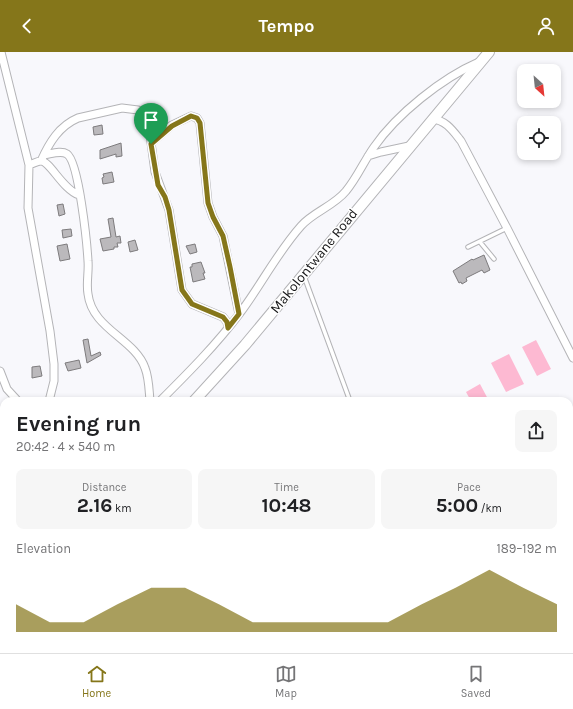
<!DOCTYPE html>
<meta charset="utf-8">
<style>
:root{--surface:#fff;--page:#f6f6f6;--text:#202124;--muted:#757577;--line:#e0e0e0;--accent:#85761a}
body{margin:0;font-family:Karla,sans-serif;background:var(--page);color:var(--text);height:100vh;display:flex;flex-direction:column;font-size:15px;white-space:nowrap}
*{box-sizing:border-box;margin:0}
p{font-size:13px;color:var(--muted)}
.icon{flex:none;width:22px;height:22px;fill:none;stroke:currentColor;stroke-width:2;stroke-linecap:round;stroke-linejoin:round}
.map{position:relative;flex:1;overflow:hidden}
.side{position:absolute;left:0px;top:345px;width:573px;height:256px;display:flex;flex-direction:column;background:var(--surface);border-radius:12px 12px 0 0;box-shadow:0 2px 6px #0003}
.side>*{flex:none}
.needle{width:26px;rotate:153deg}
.controls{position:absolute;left:517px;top:12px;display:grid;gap:8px}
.controls a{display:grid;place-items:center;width:44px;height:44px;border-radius:8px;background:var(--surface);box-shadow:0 2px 6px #0003;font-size:20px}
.pin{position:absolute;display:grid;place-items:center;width:34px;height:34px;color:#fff;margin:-41px -17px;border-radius:50% 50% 50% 0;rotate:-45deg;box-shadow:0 0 4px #0007}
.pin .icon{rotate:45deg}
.round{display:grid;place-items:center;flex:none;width:42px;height:42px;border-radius:8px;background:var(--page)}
.summary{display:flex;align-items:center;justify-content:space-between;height:68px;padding:0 16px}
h1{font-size:22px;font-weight:700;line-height:30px}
.metrics{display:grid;grid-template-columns:repeat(3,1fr);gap:6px;height:68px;padding:4px 16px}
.metrics div{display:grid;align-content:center;border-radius:8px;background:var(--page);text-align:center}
.metrics b{font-size:20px;font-weight:700}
.metrics small{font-size:11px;font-weight:400}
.metrics p{font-size:11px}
.chart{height:112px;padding:8px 16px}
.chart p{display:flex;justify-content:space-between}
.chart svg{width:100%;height:72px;margin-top:4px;fill:var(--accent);opacity:.7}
header{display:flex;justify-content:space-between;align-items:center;height:52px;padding:0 16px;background:var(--accent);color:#fff;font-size:18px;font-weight:700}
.tabs{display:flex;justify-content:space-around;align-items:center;height:56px;border-top:1px solid var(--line);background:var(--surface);font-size:11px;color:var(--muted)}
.tabs a{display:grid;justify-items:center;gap:2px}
.tabs .selected{color:var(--accent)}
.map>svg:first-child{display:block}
.green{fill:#fdb9d2}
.building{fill:#bbb9bc;stroke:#7d7b7d}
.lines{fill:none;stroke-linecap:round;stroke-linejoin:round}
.lane-casing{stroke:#b4b4b7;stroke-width:5.5}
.street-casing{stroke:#b4b4b7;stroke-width:9}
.secondary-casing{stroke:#b4b4b7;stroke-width:12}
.lane{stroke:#fff;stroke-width:3.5}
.street{stroke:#fff;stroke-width:7}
.secondary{stroke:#fff;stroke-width:10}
.route-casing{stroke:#fff;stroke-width:8}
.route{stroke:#85761a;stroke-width:5}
.labels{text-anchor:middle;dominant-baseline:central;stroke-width:3;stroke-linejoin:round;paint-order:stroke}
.street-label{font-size:14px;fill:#161617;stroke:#fff}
</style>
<header><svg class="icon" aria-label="back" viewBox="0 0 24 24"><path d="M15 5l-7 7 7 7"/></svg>Tempo<svg class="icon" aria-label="person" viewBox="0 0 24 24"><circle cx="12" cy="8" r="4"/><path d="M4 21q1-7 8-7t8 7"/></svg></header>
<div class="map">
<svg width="573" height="601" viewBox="0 0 573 601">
<rect width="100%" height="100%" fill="#f8f8fc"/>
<path class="green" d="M536 288 551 317 537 324 522 295Z
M509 302 524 332 506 340 491 311Z
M480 332 489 349H471L466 340Z"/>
<path class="building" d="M102 73 103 82 94 83 93 75Z
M121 91 122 104 116 105V102L100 107V98Z
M112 120 114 130 103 132 102 126 104 125 103 122Z
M63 152 65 162 59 164 57 153Z
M113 166 116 185 120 184 121 191H117L118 195H114V197L103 199 100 187 111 185 108 167Z
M71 177 72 184 63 186 62 178Z
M135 188 138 198 130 200 128 190Z
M67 192 70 207 60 209 57 194Z
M195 192 197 200 190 202 186 194Z
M484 203 490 218 484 221 482 218 466 226 467 229 462 232 461 230 459 231 453 219 472 207 473 208Z
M201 210 205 221H203L205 227 193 230 190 215H192V212Z
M88 287 91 304 100 300 101 303 87 311 83 288Z
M79 308 81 316 68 319 65 311Z
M40 314 42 324 32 326V315Z"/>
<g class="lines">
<defs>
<path id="lane" d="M480 190 494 207
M468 195 507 176
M304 224 350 349
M0 536 4 534
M32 597 33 601
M87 597 89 601
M176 597 177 601
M311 597 313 601
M447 597 448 601
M101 601 113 597
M429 601 444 597"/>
<path id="street" d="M1 0 29 113 28 156 50 279 54 312V329L49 349
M432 67C446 68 453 79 461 89L507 176 573 306
M151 91 172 73 191 64 197 66 200 71 208 151 213 165 223 184 239 262
M44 103C51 102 61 98 67 102 79 110 87 192 88 209 89 220 86 231 88 242 92 277 135 287 145 316 149 326 149 338 150 349
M368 104 381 100 409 94
M41 109C49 91 59 74 78 66L122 56 138 58 144 63 150 83 155 120 169 158 182 238 192 252 223 265 227 270 228 276
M29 113C33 112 37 109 41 109 50 109 63 138 79 143
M0 319 7 337 18 349
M160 349C188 321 216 293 240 261 261 233 277 201 301 174 313 160 334 154 346 139 357 126 364 109 374 95 397 62 442 26 479 10
M569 373 573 371
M569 421 573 419
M569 483 573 481
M569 544 573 542
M567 597 569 601"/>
<path id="secondary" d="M194 349 245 293 489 0
M0 506 4 502"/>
</defs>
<use href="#lane" class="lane-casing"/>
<use href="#street" class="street-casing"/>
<use href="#secondary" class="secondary-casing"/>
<use href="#lane" class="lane"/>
<use href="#street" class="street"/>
<use href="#secondary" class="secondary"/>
</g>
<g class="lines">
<defs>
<path id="route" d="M191 64 197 66 200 71 208 151 213 165 223 184 230 215 239 262 228 276 227 270 223 265 192 252 182 238 169 158 165 145 158 133 151 92 172 74Z"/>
</defs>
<use href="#route" class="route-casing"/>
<use href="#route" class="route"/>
</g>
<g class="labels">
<g class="street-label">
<text transform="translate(314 209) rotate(-51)">Makolontwane Road</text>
</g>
</g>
</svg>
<div class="controls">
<a><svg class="needle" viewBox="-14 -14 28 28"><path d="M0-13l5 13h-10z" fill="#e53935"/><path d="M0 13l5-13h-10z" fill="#757577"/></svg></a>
<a><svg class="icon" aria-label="locate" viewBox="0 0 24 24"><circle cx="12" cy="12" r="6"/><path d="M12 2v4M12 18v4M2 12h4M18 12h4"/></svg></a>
</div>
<div class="pin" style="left:151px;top:92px;background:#1e9e55"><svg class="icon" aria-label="arrive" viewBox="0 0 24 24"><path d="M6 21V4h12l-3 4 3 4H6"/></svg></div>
<section class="side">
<div class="summary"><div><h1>Evening run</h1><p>20:42 · 4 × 540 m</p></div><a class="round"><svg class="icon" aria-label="share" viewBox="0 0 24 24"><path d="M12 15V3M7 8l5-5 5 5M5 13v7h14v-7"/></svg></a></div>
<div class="metrics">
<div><p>Distance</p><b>2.16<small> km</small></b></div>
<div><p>Time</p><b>10:48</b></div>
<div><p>Pace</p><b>5:00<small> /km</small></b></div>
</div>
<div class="chart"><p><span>Elevation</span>189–192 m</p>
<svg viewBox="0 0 160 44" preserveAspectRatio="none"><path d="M0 44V27L10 38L20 38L30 27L40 17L50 17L60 27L70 38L80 38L90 38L100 38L110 38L120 27L130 17L140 6L150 17L160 27V44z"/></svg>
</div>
</section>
</div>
<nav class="tabs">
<a class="selected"><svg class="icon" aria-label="home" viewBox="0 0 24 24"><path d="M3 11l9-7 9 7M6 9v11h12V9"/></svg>Home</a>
<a><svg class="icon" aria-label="map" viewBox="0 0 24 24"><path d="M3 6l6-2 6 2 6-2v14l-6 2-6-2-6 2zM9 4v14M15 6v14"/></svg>Map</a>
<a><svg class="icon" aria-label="saved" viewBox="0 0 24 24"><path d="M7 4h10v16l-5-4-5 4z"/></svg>Saved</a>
</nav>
